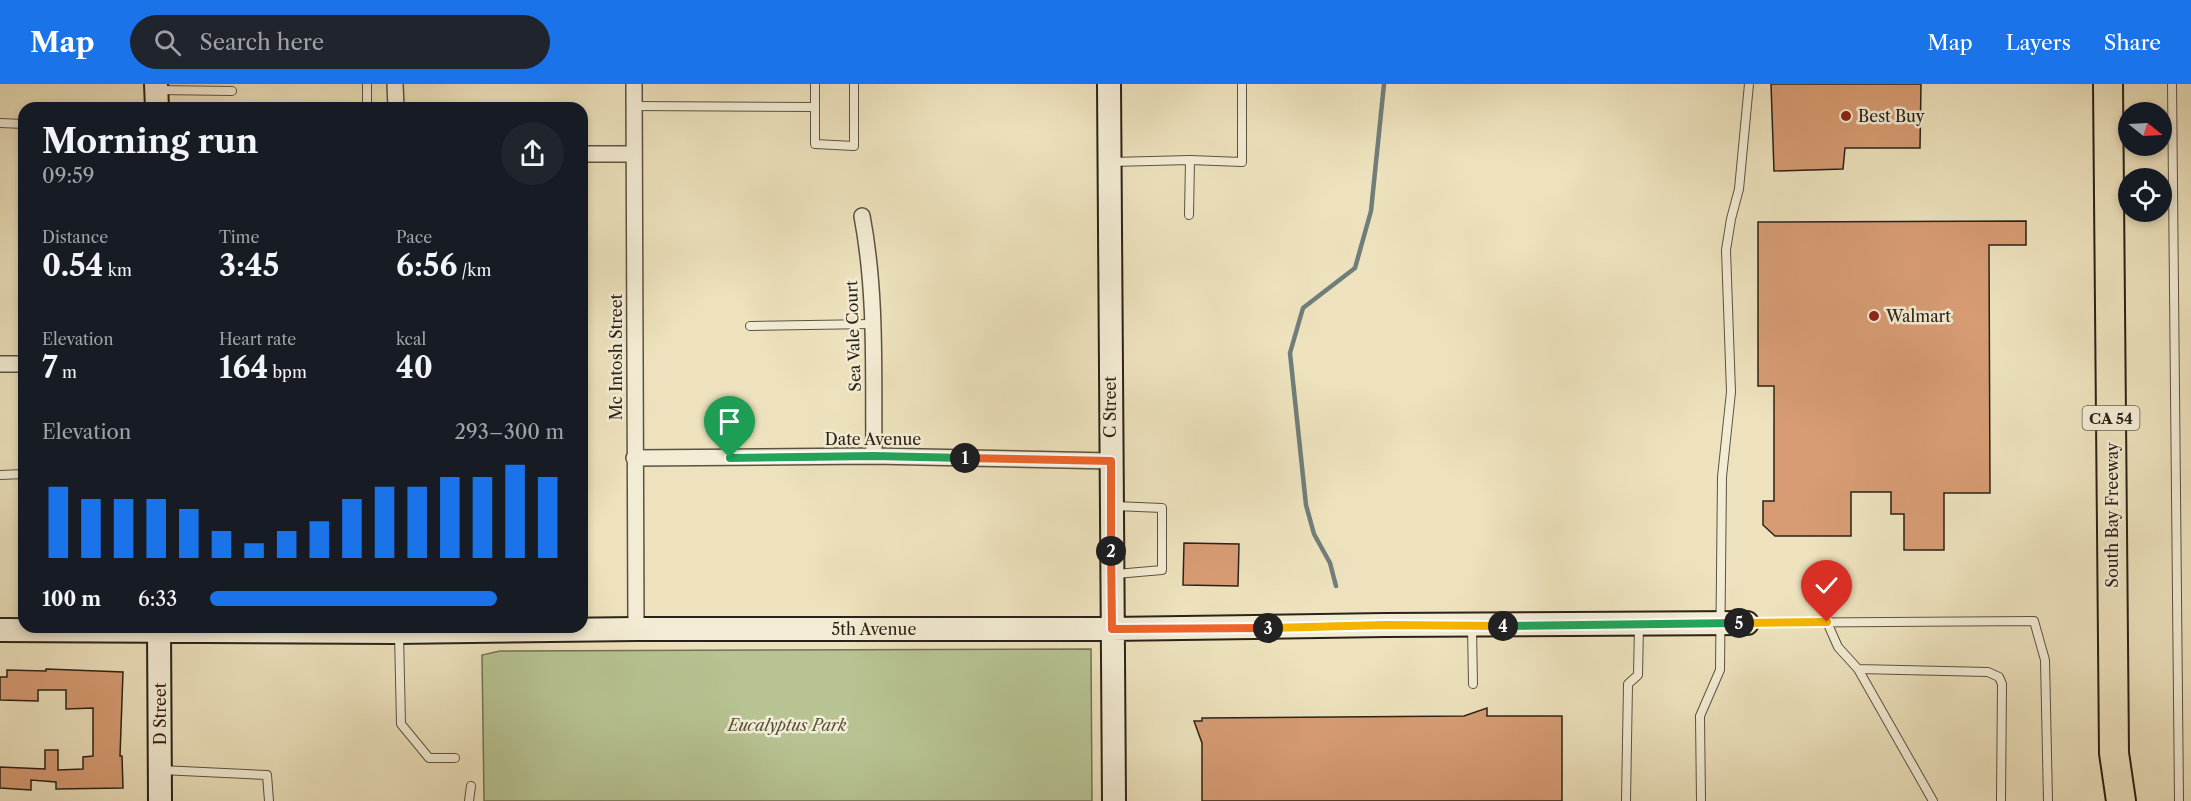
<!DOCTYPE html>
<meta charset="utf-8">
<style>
:root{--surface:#171b24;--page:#20242c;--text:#f1f3f6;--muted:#9ea1a6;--accent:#1a73e8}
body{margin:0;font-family:"Libre Caslon Text",serif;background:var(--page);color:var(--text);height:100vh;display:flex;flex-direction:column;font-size:22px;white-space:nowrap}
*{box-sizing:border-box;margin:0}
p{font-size:20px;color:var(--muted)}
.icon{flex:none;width:33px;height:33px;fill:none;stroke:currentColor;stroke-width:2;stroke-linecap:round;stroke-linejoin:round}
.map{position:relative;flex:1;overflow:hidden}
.side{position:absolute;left:18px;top:18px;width:570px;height:531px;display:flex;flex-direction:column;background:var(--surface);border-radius:18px;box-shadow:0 3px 9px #0003}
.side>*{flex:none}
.needle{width:39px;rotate:108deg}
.buttons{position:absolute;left:2118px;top:18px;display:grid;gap:12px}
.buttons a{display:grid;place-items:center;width:54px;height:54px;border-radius:50%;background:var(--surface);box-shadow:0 3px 9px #0003;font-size:30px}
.pin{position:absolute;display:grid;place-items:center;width:51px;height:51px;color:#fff;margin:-62px -26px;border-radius:50% 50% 50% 0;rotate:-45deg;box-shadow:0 0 6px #0007}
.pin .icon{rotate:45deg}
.km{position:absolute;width:30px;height:30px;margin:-15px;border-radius:50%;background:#222;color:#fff;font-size:16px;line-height:30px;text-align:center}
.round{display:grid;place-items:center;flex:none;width:63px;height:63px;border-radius:32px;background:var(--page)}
.head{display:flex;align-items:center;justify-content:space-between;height:102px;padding:0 24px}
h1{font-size:33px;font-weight:700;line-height:45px}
.metrics{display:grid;grid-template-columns:repeat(3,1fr);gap:9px;height:102px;padding:6px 24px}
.metrics div{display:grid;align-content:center}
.metrics b{font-size:30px;font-weight:700}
.metrics small{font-size:16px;font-weight:400}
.metrics p{font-size:16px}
.chart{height:168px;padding:12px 24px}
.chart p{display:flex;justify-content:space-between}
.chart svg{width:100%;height:108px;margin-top:6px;stroke:var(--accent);stroke-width:6}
ul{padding:0 24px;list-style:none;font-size:20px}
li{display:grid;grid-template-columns:96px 72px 1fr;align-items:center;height:45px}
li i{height:15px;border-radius:8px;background:var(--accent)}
header{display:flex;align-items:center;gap:36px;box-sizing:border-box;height:84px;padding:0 30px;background:var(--accent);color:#fff}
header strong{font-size:28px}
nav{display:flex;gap:33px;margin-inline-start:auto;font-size:21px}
.search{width:420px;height:54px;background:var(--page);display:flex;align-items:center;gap:15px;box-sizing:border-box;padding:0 21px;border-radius:33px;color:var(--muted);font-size:22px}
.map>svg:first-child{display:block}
.green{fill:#b7c392;stroke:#717254;stroke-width:1.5}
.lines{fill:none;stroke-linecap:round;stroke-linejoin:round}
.stream{stroke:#707e7a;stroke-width:4.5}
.building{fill:#d79c74;stroke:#2b2217;stroke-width:1.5}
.lane-casing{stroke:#5c5240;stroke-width:10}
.street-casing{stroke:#5c5240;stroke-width:18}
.secondary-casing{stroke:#2b2217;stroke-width:26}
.highway-casing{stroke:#2b2217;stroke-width:32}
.lane{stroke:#f3ecd4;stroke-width:8}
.street{stroke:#f3ecd4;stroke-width:15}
.secondary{stroke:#f3ecd4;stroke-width:22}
.highway{stroke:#ede2bd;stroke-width:28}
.split-1-casing{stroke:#fff;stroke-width:12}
.split-2-casing{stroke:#fff;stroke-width:12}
.split-3-casing{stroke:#fff;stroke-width:12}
.split-4-casing{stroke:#fff;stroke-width:12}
.split-5-casing{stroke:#fff;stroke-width:12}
.split-6-casing{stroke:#fff;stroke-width:12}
.split-1{stroke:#22a559;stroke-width:8}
.split-2{stroke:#f0652b;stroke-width:8}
.split-3{stroke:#f0652b;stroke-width:8}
.split-4{stroke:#f5b400;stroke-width:8}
.split-5{stroke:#22a559;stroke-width:8}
.split-6{stroke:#f5b400;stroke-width:8}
.poi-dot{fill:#8f2418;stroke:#f3ecd4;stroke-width:2}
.labels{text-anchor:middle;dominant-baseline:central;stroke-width:5;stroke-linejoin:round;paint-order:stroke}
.shield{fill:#f3ecd4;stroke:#675f50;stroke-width:1.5}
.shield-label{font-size:15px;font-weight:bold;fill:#2b2217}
.poi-label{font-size:16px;fill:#2b2217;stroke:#f3ecd4;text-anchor:start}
.street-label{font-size:16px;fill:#2b2217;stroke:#f3ecd4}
.park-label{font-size:16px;font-style:italic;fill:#55523c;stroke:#f3ecd4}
</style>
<header>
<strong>Map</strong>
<div class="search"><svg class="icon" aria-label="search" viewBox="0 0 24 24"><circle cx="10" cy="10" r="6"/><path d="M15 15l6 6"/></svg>Search here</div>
<nav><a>Map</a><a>Layers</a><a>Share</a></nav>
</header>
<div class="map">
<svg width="2191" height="717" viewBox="0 0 2191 717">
<rect width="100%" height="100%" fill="#ede2bd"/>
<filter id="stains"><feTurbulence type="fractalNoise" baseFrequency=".00333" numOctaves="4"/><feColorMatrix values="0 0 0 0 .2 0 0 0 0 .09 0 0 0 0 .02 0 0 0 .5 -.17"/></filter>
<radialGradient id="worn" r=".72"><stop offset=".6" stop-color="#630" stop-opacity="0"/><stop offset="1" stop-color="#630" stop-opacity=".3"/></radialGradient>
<path class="green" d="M1091 565 1092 717H484L482 571 500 567Z"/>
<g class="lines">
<path class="stream" d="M1336 502 1330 479 1314 450 1306 421 1290 269 1303 224 1355 184 1371 127 1384 0"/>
</g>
<path class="building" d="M1771 0H1921L1920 64H1845L1843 85 1774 87Z
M2026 137V161H1989L1990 409H1944V466H1904V430H1891V408H1851V452H1775L1763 441V417H1774V302H1758V138Z
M1184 459 1239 460 1238 502 1183 501Z
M46 585 123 588 120 672H122L123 704 56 705V698L31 696V706L0 704V683L45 685V666H58V686L83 685V673L93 672V624L66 625V606H38V617L0 616V593H7V586L46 587Z
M1487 624V632H1562V717H1202V659L1194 637H1202V634L1464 632Z"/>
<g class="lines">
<defs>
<path id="lane" d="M367 0V24
M815 0V23
M2172 0 2179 717
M158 6 232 7
M634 22 815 23V60L854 62V0
M0 39 24 40
M1111 78 1190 76 1242 78V0
M1189 131 1190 76
M750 242 872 240
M0 391 24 390
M1115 422 1162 424V486L1116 490
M1827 538 1838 563 1858 585 1988 588 1999 593 2002 600 2001 717
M1749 539 2034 537 2045 576 2048 717
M1472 543 1473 600
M399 549 401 640 429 674H455
M1858 585 1933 717
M161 686 267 691 269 717
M469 717 471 702
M1626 717 1628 600 1638 591 1639 542
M1701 717 1700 632 1720 586 1722 393 1731 308 1726 166 1731 135 1739 105 1749 0"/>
<path id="street" d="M395 0 396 24
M634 0 636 545
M582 70H634
M862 132C877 211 873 292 874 372
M0 280H24
M634 374 874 372 1111 377"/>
<path id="secondary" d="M156 0 157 24
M1109 0 1114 717
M159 543 160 717
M0 546 395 548 636 545H1111L1385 541 1747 539"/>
<path id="highway" d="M2108 0 2114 669 2121 717"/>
</defs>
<use href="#lane" class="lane-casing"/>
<use href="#street" class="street-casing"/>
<use href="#secondary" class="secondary-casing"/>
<use href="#highway" class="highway-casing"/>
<use href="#lane" class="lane"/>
<use href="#street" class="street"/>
<use href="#secondary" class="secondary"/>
<use href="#highway" class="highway"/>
</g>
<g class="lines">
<defs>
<path id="split-1" d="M730 374 874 372 965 374"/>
<path id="split-2" d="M965 374 1111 377V467"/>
<path id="split-3" d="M1111 467 1112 545 1268 544"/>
<path id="split-4" d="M1268 544 1386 541 1503 542"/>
<path id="split-5" d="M1503 542 1739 539"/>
<path id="split-6" d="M1739 539 1827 538"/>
</defs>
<use href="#split-1" class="split-1-casing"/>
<use href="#split-2" class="split-2-casing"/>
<use href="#split-3" class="split-3-casing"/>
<use href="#split-4" class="split-4-casing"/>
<use href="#split-5" class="split-5-casing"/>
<use href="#split-6" class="split-6-casing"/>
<use href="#split-1" class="split-1"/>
<use href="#split-2" class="split-2"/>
<use href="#split-3" class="split-3"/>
<use href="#split-4" class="split-4"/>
<use href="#split-5" class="split-5"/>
<use href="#split-6" class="split-6"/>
</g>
<g class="poi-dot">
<circle cx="1846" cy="32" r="6"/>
<circle cx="1874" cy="232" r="6"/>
</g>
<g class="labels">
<rect class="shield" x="2082.5" y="322" width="57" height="24" rx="4.5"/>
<g class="shield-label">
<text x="2111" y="334">CA 54</text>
</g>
<g class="poi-label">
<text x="1858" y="32">Best Buy</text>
<text x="1886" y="232">Walmart</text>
</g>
<g class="street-label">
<text transform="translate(853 252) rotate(-92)">Sea Vale Court</text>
<text transform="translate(616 273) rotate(-90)">Mc Intosh Street</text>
<text transform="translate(1110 323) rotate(-90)">C Street</text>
<text x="873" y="355">Date Avenue</text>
<text transform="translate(2112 431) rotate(-90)">South Bay Freeway</text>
<text x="874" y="545">5th Avenue</text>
<text transform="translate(160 630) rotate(-90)">D Street</text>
</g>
<g class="park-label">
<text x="787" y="641">Eucalyptus Park</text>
</g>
</g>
<rect width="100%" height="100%" filter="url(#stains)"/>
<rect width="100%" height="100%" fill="url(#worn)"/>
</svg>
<div class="buttons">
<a><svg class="needle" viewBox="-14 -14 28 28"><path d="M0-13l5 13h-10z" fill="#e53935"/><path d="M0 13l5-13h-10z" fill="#9ea1a6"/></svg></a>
<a><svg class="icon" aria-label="locate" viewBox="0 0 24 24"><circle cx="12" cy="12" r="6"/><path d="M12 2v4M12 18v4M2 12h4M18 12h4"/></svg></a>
</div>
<div class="pin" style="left:730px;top:374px;background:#1e9e55"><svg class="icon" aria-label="arrive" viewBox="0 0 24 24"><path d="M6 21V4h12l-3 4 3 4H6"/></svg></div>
<div class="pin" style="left:1827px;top:538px;background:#d93025"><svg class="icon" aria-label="check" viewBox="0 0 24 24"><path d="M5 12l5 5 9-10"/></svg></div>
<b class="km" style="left:965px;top:374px">1</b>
<b class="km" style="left:1111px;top:467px">2</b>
<b class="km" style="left:1268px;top:544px">3</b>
<b class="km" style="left:1503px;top:542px">4</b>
<b class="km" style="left:1739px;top:539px">5</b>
<section class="side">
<div class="head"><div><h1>Morning run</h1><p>09:59</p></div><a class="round"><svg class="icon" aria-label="share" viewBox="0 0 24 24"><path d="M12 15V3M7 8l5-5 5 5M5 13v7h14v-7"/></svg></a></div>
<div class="metrics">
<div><p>Distance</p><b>0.54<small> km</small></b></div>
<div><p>Time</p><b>3:45</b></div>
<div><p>Pace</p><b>6:56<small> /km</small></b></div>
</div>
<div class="metrics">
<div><p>Elevation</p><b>7<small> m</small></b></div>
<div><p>Heart rate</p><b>164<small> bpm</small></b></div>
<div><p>kcal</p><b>40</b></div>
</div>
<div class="chart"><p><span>Elevation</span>293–300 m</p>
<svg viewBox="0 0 160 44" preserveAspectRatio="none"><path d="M5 44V15M15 44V20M25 44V20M35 44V20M45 44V24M55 44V33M65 44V38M75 44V33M85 44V29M95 44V20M105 44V15M115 44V15M125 44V11M135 44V11M145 44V6M155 44V11"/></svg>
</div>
<ul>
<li><b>100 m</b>6:33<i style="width:81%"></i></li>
</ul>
</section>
</div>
